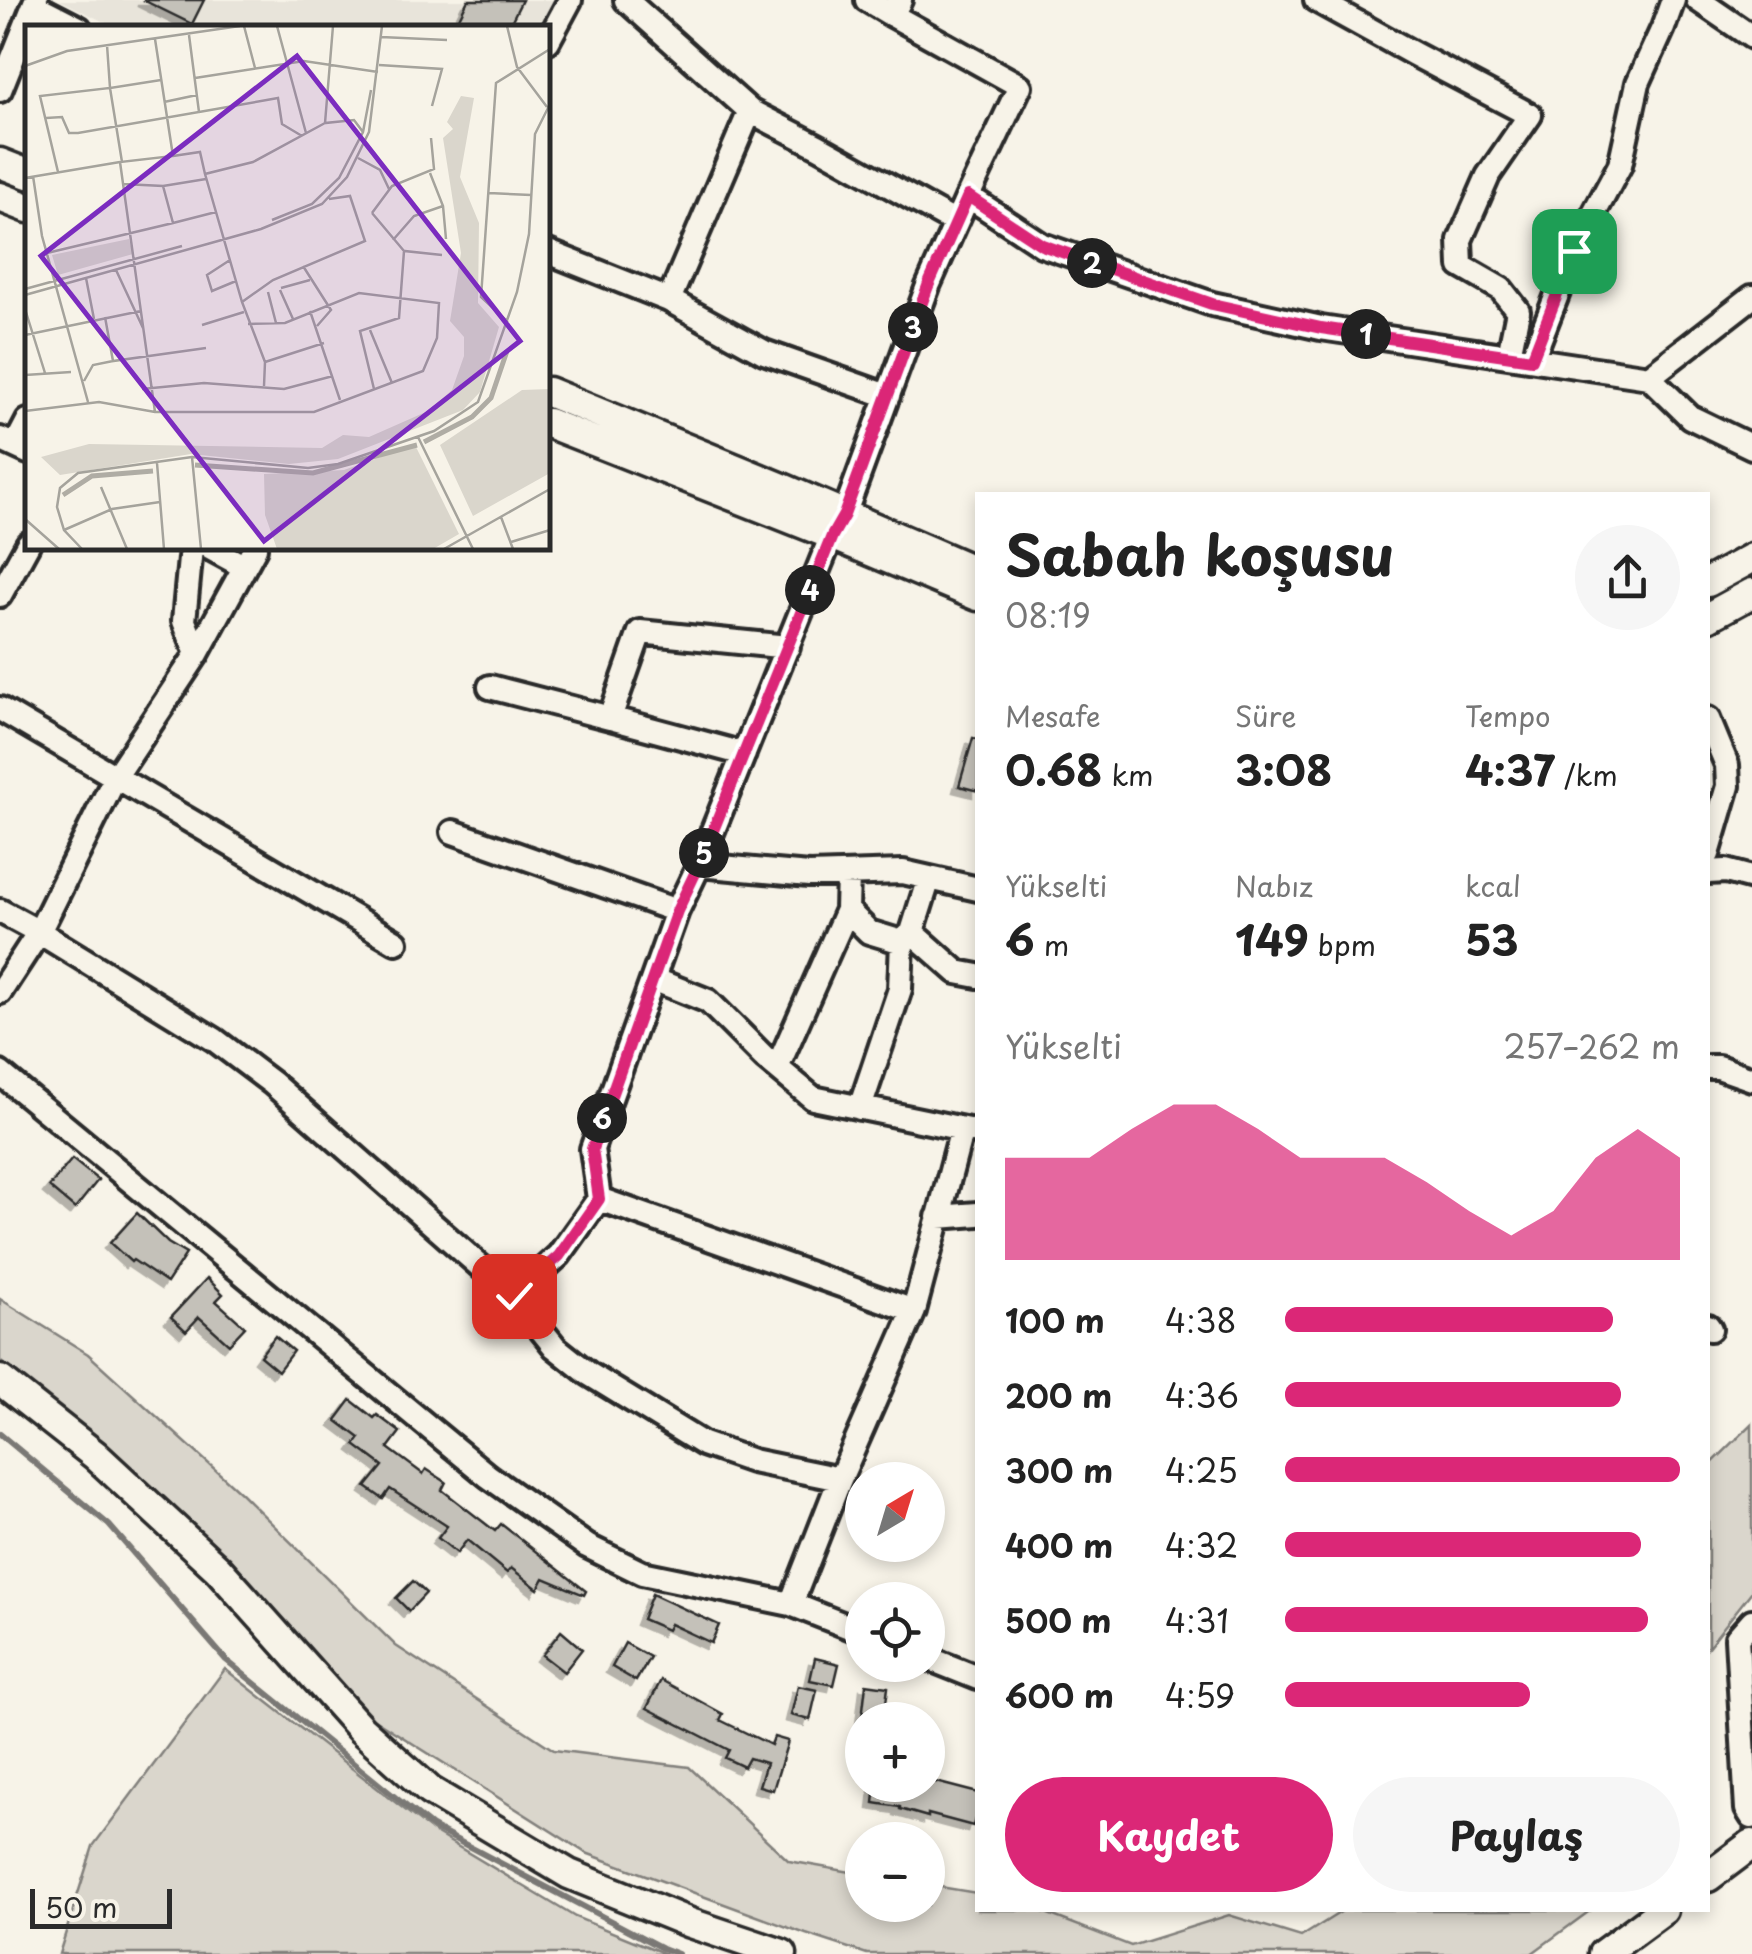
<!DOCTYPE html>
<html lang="tr">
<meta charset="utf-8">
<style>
:root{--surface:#fff;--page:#f6f6f6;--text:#222;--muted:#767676;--accent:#db2777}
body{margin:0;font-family:"Playpen Sans",sans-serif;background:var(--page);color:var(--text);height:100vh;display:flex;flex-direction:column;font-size:38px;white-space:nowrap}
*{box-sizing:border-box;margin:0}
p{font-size:32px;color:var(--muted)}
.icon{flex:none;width:55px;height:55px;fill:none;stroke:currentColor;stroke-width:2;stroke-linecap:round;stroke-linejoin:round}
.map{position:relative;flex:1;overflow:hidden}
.side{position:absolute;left:975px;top:492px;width:735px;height:1420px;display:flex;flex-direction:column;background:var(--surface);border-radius:0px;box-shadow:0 5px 15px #0003}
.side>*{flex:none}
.needle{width:65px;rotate:38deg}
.tools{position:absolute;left:845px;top:1462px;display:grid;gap:20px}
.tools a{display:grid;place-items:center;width:100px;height:100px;border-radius:50%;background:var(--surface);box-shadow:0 5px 15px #0003;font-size:50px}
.scale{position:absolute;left:30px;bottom:25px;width:142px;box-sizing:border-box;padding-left:10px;border:5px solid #2b2b2b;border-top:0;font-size:28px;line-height:35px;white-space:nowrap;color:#2b2b2b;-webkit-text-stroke:8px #f7f3e8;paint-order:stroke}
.pin{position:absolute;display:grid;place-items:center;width:85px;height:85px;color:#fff;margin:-42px;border-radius:20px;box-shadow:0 5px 15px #0006}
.km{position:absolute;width:50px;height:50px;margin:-25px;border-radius:50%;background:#222;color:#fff;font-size:28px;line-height:50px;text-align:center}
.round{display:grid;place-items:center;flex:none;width:105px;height:105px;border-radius:52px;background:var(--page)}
.overview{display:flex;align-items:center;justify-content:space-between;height:170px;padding:0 30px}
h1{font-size:55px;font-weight:700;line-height:75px}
.figures{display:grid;grid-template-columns:repeat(3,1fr);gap:15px;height:170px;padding:10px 30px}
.figures div{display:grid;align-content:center}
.figures b{font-size:42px;font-weight:700}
.figures small{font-size:28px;font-weight:400}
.figures p{font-size:28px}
.chart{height:280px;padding:20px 30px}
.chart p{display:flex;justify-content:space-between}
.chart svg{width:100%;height:180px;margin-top:10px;fill:var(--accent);opacity:.7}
.cta{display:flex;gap:20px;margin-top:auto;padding:20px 30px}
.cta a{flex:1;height:115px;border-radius:60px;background:var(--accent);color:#fff;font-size:40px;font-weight:700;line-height:115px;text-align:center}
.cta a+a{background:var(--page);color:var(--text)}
ul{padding:0 30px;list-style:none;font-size:32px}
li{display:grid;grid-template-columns:160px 120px 1fr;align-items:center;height:75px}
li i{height:25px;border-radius:12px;background:var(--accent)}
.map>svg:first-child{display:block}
.built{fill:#e8e4da}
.green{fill:#dad6cc;stroke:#82807c;stroke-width:2.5}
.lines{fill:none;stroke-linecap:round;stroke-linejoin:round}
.stream{stroke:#7a7874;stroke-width:6}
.building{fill:#c4c1b9;stroke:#2b2b2b;stroke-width:2.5;filter:url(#shadow)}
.minor-casing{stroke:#2b2b2b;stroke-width:30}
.tertiary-casing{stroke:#2b2b2b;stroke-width:35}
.minor{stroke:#f7f3e8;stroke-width:22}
.tertiary{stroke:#f7f3e8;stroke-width:28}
.route-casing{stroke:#fff;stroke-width:20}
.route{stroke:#db2777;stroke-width:12}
.inset-river{fill:none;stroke:#afaca4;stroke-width:5}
.inset-road{fill:none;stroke:#a5a39c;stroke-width:2.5}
.view{fill:#7b2cbf;fill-opacity:0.15;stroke:#7b2cbf;stroke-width:5}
.inset-edge{fill:none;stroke:#2b2b2b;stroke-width:5}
</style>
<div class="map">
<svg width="1752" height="1954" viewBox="0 0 1752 1954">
<defs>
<filter id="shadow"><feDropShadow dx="-6" dy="6" stdDeviation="0" flood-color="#0004"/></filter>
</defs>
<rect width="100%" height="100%" fill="#f7f3e8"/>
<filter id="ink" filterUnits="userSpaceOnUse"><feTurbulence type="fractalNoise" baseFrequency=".01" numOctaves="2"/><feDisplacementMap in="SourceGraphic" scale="20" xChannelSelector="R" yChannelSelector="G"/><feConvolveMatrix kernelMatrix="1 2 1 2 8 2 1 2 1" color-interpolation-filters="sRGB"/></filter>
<g filter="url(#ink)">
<path class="built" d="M60 0H555L540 28 114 27Z"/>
<path class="green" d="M0 1299 88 1354 241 1493 396 1646 554 1750 689 1767 789 1861 862 1874V1905H928V1885L977 1893 978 1910H1038L1131 1946 1229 1915 1301 1937 1344 1910H1591L1531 1954H867L806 1934 586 1853 363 1712 225 1557 0 1361Z
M1752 1424V1591L1708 1647V1467Z
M225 1669 432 1831 575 1917 666 1954H59L93 1846Z"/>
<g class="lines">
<path class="stream" d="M0 1434 109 1525 226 1660 432 1827 662 1948 678 1954"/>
</g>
<path class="building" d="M143 0H204L192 24Z
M468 0H522L508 28H454Z
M973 738 978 739V791L959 786Z
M72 1159 98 1180 75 1209 49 1187Z
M137 1213 168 1243 186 1254 167 1283 133 1260 131 1262 110 1243Z
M207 1278 223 1294 216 1301 245 1327 229 1344 199 1317 186 1331 171 1317Z
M275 1336 293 1351 278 1371 260 1356Z
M351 1400 374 1418 377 1415 400 1432 388 1448 423 1474 426 1469 446 1482 442 1490 495 1531 501 1524 586 1591 584 1595 544 1578 538 1589 511 1568 507 1573 467 1540 457 1553 438 1538 447 1526 390 1489 383 1499 366 1487 383 1466 355 1445 360 1438 336 1420Z
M413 1581 426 1593 409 1611 396 1598Z
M652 1594 719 1625 711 1643 670 1624 667 1630 642 1619Z
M561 1631 582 1649 564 1672 542 1655Z
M625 1643 650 1657 636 1681 612 1667Z
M815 1658 839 1664 834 1685 810 1680Z
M661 1680 723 1714 720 1720 771 1745 774 1737 788 1741 773 1790 759 1786 766 1763 749 1758 744 1767 725 1758 729 1750 647 1708Z
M866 1684 888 1687 884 1720 862 1718Z
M798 1686 817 1690 810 1720 791 1715Z
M928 1780 978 1793V1808L973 1826 928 1814V1817L900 1809V1807L874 1803 876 1785H928Z"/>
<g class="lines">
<defs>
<path id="minor" d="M867 0 892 15 900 0
M1316 0 1414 54 1530 115 1488 176 1460 240 1461 266 1501 289 1518 311 1509 355
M1698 0 1752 37
M34 5 79 28
M892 15 1020 86 968 196
M548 41 570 0
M0 90 36 0
M750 111 818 146 956 223
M548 252 669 300 750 111 626 0
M1752 297 1649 377 1690 417 1752 447
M669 300 764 352 888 396
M1532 359 1574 251 1620 165 1638 83 1663 28 1673 0
M0 439 28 452
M15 446 28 421
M191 548 184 621 197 654
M210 548 243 566
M0 595 28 544
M490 687 610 718
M0 709 396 942
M1708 719 1727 765 1728 786 1708 854
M744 754 610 718 640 632 788 647
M453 832 677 911
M699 865 832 535 844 515 928 286 968 196 1042 245 1212 304 1321 328 1649 377
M1708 872 1726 871 1752 878
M848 874 847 910 869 932 902 942 912 932 929 878
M0 911 39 932 215 1040 272 1083 514 1296 555 1347 589 1374 703 1444 752 1461 840 1479
M912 932 957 972 978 976
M653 979 708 1001 765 1058 813 1098 978 1132
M0 992 39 932 116 776 197 654 255 548
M1708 1067H1718L1752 1079
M777 1068 847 910
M0 1073 488 1476 587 1546 642 1573 791 1604 862 1632
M860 1108 900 989 902 942
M599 1199 914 1311
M938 1217 978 1214
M514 1296 559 1255 599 1199 592 1149 677 911 699 865 809 875 903 872 978 889
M1708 1326 1710 1329
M791 1604 840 1479 914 1311 962 1129
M1752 1621 1737 1638 1747 1809 1752 1817
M928 1658 978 1678"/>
<path id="tertiary" d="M0 163 28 174
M0 197 28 208
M548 392 780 487 978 572
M548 423 832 535 978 596
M1708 582 1752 558
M1708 617 1752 593
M0 1380 95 1455 218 1569 361 1729 430 1791 569 1874 690 1923 782 1954
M1708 1877 1752 1844
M1603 1954 1663 1910"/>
</defs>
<use href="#minor" class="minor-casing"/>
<use href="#tertiary" class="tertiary-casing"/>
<use href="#minor" class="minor"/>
<use href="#tertiary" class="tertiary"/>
</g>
</g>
<g class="lines" filter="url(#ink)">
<defs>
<path id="route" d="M514 1296 559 1256 599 1199 592 1149 677 911 699 865 832 536 844 515 928 286 968 196 1042 245 1212 304 1321 328 1532 359 1574 251"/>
</defs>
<use href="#route" class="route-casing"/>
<use href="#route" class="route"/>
</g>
<g transform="translate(25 25)">
<rect width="525" height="525" fill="#f7f3e8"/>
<path d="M436 71 449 73 435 152 454 198 453 278 474 302 455 367 438 385 313 434 264 439 166 429 35 450 16 432 64 419 297 423 318 410 344 412 403 386 427 365 439 331V312L425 296 436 228 418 113 428 104 422 97ZM104 214 108 229 33 250 27 230ZM525 364V448L448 491 415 420 497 365ZM390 420 434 509 408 524H252L240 490 239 449 319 445Z" fill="#dad6cc"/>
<path class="inset-river" d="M399 417 447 392 466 373 482 326M170 440 288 448 392 420M38 470 67 451 128 446"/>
<path class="inset-road" d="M219 1 230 43M252 1 281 108M308 1 300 98 329 95 338 107M482 1 492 42 522 82M356 12 422 15M130 14 148 131 95 137 130 387M354 40 417 44 407 81M0 41 42 26 215 1M170 53 279 36 353 47M139 77 172 70M174 87 253 73 257 99 277 111M21 93 37 92 44 108H53L174 87 164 10M148 131 175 127 180 149M333 133 355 145 364 164M97 137 85 63 136 55M33 147 15 71 85 63 82 20M405 148 418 181 421 214M8 151 17 211 63 377M0 153 95 137M138 161 181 154M464 168 506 170M347 188 367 161 409 144 406 113M347 188 379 226M247 195 287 179 314 153 338 107 346 65M148 198 191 187M368 215 389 191 418 181M22 228 148 198 138 161 98 159M205 235 182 250 187 266 211 256M278 241 306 285 292 301M91 245 118 303M61 253 69 294M256 263 285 255M0 264 157 221M255 265 268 294M243 267 251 298M0 270 236 204 297 179 322 152 344 107 357 1M217 277 180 149 228 137 300 98M0 284 20 348M285 286 315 375M80 292 88 336 181 323M483 297 456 272 471 58 525 24M177 300 219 287M345 305 367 358M0 310 116 286M240 337 299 318M0 350 46 347M59 356 68 340 88 336M239 361 240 337 217 277 248 255 340 216 325 171 304 174M117 364 179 358 259 364 308 351M349 364 335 306 374 293 379 226 417 230M0 386 74 377 130 387H289L398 346 412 313 414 278 334 268 260 298 223 299M393 412 448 524M167 432 176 524M132 438 139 524M76 462 102 524M476 492 488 524M0 494 34 524M39 505 87 484 135 477M486 517 525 505M57 524 39 505 32 482 35 463 53 448 167 432 283 443 313 439 409 406 453 377 492 267 504 209 510 109 525 79M419 524 525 464"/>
<path class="view" d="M272 31 495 316 239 516 16 231Z"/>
<rect width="525" height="525" class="inset-edge"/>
</g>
</svg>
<div class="tools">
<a><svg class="needle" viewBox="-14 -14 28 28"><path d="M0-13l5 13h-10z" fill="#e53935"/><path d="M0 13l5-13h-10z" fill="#767676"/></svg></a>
<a><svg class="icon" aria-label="locate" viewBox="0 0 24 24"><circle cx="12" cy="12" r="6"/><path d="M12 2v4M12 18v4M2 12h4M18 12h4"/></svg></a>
<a>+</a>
<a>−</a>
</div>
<div class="scale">50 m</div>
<div class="pin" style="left:1574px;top:251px;background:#1e9e55"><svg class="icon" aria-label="arrive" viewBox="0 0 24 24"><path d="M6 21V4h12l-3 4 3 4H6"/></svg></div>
<div class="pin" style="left:514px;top:1296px;background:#d93025"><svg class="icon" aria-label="check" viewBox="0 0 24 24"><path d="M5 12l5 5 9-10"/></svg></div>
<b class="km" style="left:1366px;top:334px">1</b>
<b class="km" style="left:1092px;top:263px">2</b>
<b class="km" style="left:913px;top:327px">3</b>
<b class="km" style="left:810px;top:590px">4</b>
<b class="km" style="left:704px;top:853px">5</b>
<b class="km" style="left:602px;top:1118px">6</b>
<section class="side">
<div class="overview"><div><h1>Sabah koşusu</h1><p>08:19</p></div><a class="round"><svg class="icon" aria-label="share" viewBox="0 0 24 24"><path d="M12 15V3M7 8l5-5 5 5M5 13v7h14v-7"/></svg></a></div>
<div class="figures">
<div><p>Mesafe</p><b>0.68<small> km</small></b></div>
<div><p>Süre</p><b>3:08</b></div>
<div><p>Tempo</p><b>4:37<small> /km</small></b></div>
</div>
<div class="figures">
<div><p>Yükselti</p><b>6<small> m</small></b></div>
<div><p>Nabız</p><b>149<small> bpm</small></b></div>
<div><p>kcal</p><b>53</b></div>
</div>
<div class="chart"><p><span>Yükselti</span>257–262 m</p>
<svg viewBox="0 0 160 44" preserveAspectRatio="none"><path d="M0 44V19L10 19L20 19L30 12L40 6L50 6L60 12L70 19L80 19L90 19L100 25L110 32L120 38L130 32L140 19L150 12L160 19V44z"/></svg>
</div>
<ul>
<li><b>100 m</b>4:38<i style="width:83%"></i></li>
<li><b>200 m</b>4:36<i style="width:85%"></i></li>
<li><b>300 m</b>4:25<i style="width:100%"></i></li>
<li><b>400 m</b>4:32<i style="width:90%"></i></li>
<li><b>500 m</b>4:31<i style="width:92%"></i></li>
<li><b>600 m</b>4:59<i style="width:62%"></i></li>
</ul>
<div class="cta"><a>Kaydet</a><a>Paylaş</a></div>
</section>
</div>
